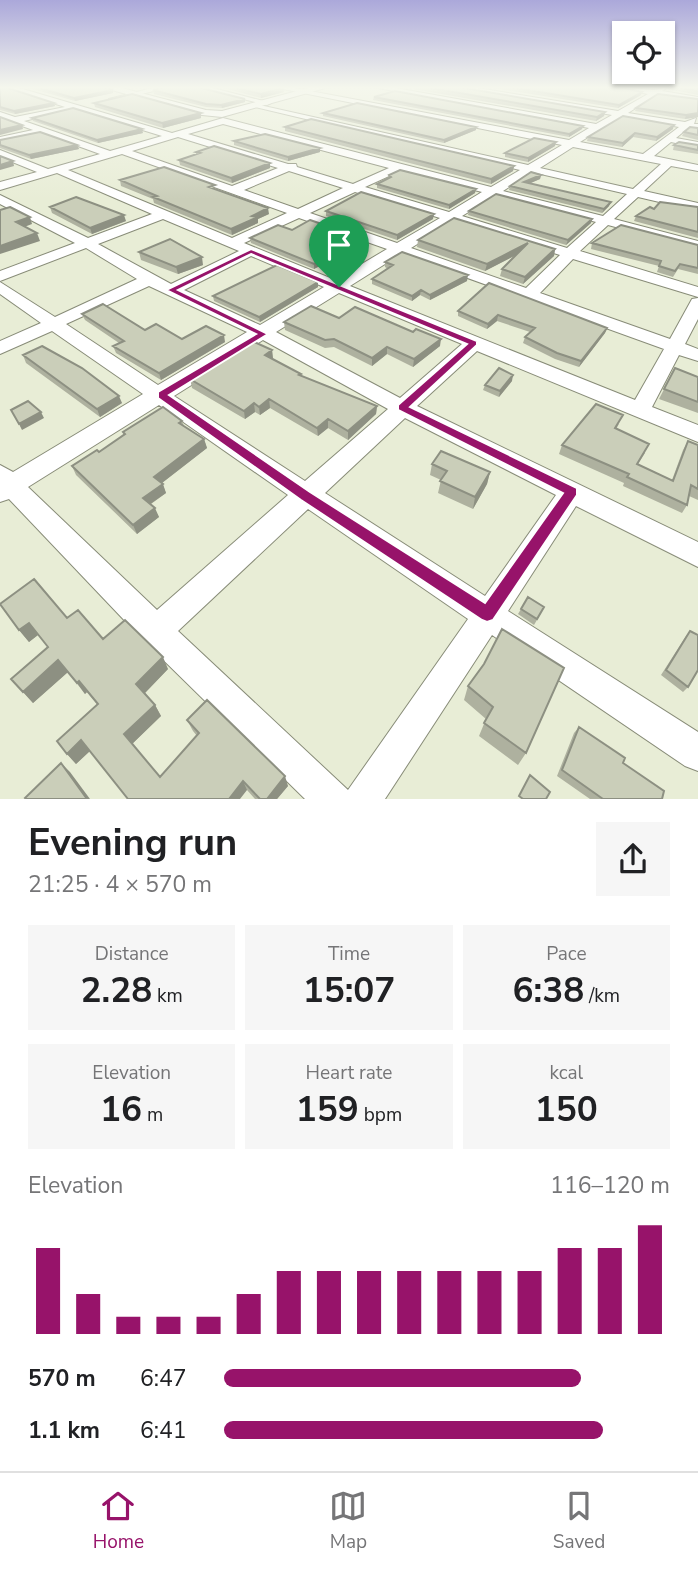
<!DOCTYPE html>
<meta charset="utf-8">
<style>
:root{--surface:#fff;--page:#f6f6f6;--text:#202124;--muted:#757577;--line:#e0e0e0;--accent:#97136a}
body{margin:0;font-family:"Nunito Sans",sans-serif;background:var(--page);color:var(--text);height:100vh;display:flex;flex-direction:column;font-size:26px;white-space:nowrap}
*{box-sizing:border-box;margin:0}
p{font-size:23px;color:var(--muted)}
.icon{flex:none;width:38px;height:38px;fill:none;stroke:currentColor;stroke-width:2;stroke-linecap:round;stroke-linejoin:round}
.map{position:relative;height:799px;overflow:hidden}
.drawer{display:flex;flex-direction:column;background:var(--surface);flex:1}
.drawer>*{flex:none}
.buttons{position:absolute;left:612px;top:21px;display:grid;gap:14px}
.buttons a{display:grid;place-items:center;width:63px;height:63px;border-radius:0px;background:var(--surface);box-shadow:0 2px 5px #0004;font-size:35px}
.pin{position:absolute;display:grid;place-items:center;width:60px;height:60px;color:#fff;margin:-72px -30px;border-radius:50% 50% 50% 0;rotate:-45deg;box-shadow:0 0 7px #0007}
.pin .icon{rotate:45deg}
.round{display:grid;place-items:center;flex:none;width:74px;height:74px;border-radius:0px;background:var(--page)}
.headline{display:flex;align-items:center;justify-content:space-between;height:119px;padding:0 28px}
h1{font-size:38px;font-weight:700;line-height:52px}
.figures{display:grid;grid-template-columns:repeat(3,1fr);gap:10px;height:119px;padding:7px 28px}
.figures div{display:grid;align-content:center;border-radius:0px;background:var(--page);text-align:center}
.figures b{font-size:35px;font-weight:700}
.figures small{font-size:19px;font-weight:400}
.figures p{font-size:19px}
.chart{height:196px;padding:14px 28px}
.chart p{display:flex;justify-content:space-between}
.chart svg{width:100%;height:126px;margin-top:7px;stroke:var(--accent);stroke-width:6}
ul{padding:0 28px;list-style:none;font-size:23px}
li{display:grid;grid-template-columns:112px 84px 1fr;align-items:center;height:52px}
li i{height:18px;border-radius:9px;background:var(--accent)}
.menu{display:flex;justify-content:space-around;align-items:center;height:98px;border-top:2px solid var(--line);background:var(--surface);font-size:19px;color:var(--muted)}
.menu a{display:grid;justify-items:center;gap:4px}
.menu .on{color:var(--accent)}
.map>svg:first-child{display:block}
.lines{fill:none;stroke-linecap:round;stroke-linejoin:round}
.street-casing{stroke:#888c78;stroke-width:2}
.secondary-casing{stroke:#888c78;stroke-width:2}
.street{fill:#fff;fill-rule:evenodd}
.secondary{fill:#fff;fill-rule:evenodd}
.wall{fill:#aeb19f}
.shaded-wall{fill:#8d9082}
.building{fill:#caceb9;stroke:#8d9082;stroke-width:2}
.route{fill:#97136a;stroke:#fff;stroke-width:2;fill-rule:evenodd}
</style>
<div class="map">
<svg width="698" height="799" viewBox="0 0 698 799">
<rect width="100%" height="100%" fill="#e8edd6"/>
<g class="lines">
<defs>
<path id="street" d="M4 87H16L172 133 223 118 491 187 520 170 251 106 255 104 528 165 562 145 273 87H289L569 140 589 128 373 87H390L596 124 612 115 453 87H471L618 111 648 94 614 87 654 90 668 87 662 91 698 97V101L656 95 628 113 685 122 696 118 694 124H698V130L688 128 676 138 698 142V148L671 142 654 156 698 165V171L671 166 644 191 698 203V211L638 197 614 219 698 241V249L608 225 580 251 698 287V297L573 259 540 293 670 339 692 299 698 298V319L685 344 698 349V361L679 355 652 407 698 425V442L477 351 417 406 698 542V567L576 506 508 611 698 732V771L685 766 492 635 385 799H305L145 642 9 499 0 502V465L13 472 143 394 52 331 0 354V341L41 323 0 294V282L55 317 137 279 86 248 0 281V271L75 243 0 204V195L88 238 152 214 57 173 0 190V182L37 172 0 157V150L48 169 100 154 42 133 0 143V137L33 130 0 118V112L15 117 65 107ZM74 109 162 136 110 151 24 121ZM621 117 679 127 643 154 580 142ZM223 124 389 168 353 184 297 167 296 164H288L188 134ZM178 137 278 168 232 186 132 151ZM573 147 661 164 633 189 540 168ZM122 154 287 213 232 238 68 170ZM289 171 343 188 298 209 244 190ZM400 171 482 192 449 212 365 187ZM532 172 627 194 603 216 503 191ZM355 192 440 218 397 243 310 213ZM495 196 596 222 567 248 462 216ZM299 218 387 249 335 280 244 243ZM163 219 239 251 171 284 98 244ZM453 222 560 255 526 288 411 248ZM401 254 664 349 635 400 350 286ZM251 256 324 287 260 325 184 290ZM149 286 247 332 158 385 66 324ZM339 293 462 344 400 398 276 332ZM263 340 388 409 305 481 174 396ZM159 405 288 495 157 610 28 487ZM405 418 556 495 485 596 325 493ZM308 509 468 619 348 790 178 631Z
M156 87H170L113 101 109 99Z
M195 87H209L271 103 267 105Z"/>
<path id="secondary" d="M101 87H118L206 110 222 111 312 87H329L222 117 202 115Z"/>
</defs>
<use href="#street" class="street-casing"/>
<use href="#secondary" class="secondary-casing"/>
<use href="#street" class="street"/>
<use href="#secondary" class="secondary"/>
</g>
<path class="wall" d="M0 87 54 103 55 106 15 114 0 110Z
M26 87H103L113 93 75 101Z
M220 87H278L284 92 261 98Z
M414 87H458L605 112 604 116 596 121 413 89Z
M488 87H619L641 95 618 108Z
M669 87H698V95L669 89Z
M153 90 245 102 222 108 206 107 154 94Z
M374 97 583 126 582 129 569 137 373 100Z
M698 99V117L685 119 635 111 636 108Z
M94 103 201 118 163 128 95 107Z
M323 113 476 130 444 143 323 116Z
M32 118 143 133 98 143 33 121Z
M285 127 514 166 513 171 491 184 285 131Z
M698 128V140L682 136 684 132Z
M673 129 656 141 633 137 622 147 587 141 588 137Z
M0 140 77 145 79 149 31 159 0 148Z
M234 141 320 152 288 161 234 145Z
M674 145H698V154L673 150Z
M555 146 528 162 505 157V153Z
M196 152 270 163V168L232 183 180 165 179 160 196 154Z
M389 175 475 193 449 209 377 188V184L389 177Z
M541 175 540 179 530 183 609 206 602 213 509 190 510 186Z
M120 180 216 190 269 214 258 219V223L232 235 154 203 153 199 121 186Z
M50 207 126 221 92 234 52 213Z
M698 207V238L634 221 636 216 654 209Z
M326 211 433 219 397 240 326 216Z
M469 211 592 219 591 223 566 245 468 215Z
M292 230 363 243 314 269 251 243 250 238Z
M418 240 555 249 554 256 523 284 500 276 502 269 515 255 485 271 417 247Z
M592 243 698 245V274L678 269 673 277 657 272 659 266 591 249Z
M139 252 203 265 178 274 141 260Z
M385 262 467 281 430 300 420 295 412 301 372 284V279L388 269 385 267Z
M318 282V287L260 322 214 301 213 296Z
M458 311 607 328 605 333 579 367 555 359 523 343 525 337 530 332 497 321 487 329 458 316Z
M82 314 182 339 225 342 161 380 116 353 113 346 119 343 85 320Z
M339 318 440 346 413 367 387 354 372 366 334 347 325 348 285 330 284 322Z
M272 350 273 359 302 376 377 406 376 414 348 440 328 428 318 436 270 408 260 415 255 412 245 419 192 388 190 379Z
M23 355 122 403 100 417 26 363Z
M675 368 698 377V413L659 399Z
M512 381 499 397 483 390 485 385Z
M182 421 184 426 204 439 207 448 162 483 166 493 151 504 159 517 137 534 76 475 72 466 99 452 124 435 123 432Z
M619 424 616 429 645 453 638 464 672 480 683 450 688 441 698 445V500L689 496 687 505 682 513 623 486 624 483 559 454 562 445Z
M432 464 490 472 487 484 473 509 438 493 441 480 430 475Z
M521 609 541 613 534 625 518 614Z
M67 618 103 639 168 669 145 693 155 705 161 716 132 744 160 777 197 736 193 731 187 720 288 786 277 799H255L247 790 128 799 90 751 76 764 67 754 97 704 87 692 85 694 68 672 33 703 23 692 48 647 38 635 29 642 19 630Z
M690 631 688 687 683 692 661 675 686 636Z
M484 664 526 753 518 765 479 736 486 719 464 700 468 686Z
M579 727 623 763 662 799H590L557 776 574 733Z"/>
<path class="shaded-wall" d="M283 88 284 92 261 98V94Z
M113 90V93L75 101 74 98Z
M642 92 641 95 618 108 619 105Z
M245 99V102L222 108 221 105Z
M54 103 55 106 15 114 14 111Z
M605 112 604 116 596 121 597 117Z
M201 113V118L163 128 162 123Z
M698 113V117L685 119 686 115Z
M22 125 23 129 0 135V130Z
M674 125 673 129 656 141 657 137Z
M583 126 582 129 569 137V134Z
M476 127V130L444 143V140Z
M142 129 143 133 98 143 97 140Z
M635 133 633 137 622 147 623 143Z
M556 142 555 146 528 162V158Z
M77 145 79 149 31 159 29 155Z
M320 148V152L288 161V157Z
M13 161 14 166 0 170V165Z
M270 163V168L232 183 231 178Z
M514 166 513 171 491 184V179Z
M541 175 540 179 524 186V182Z
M476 189 475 193 449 209V205Z
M611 202 609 206 602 213 604 209Z
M268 208 269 214 258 219V223L232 235 231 229 252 216Z
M434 214 433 219 397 240V235Z
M124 215 126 221 92 234 90 228Z
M30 217 32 224 19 229 16 222Z
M592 219 591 223 566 245 568 240Z
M37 233 40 241 0 254V246Z
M363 238V243L314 269V264Z
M528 243 526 250 485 271 487 264Z
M555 249 554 256 523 284 525 277Z
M202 257 203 265 178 274 176 267Z
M468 275 467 281 430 300V295Z
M318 282V287L260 322 259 317Z
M421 290 420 295 412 301V296Z
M498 315 497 321 487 329 488 324Z
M607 328 605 333 579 367 581 361Z
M224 335 225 342 161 380 159 373Z
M441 339 440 346 413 367 414 359Z
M387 347V354L372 366V358Z
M272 350 273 359 266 364 265 355Z
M513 375 512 381 499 397 500 391Z
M119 396 122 403 100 417 97 409Z
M269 399 270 408 260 415 259 407Z
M254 403 255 412 245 419 244 411Z
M377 406 376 414 348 440V431Z
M41 412 44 418 22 430 19 424Z
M328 419V428L318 436 317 428Z
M204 439 207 448 158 486 154 477Z
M490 472 487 484 473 509 475 497Z
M163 484 166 493 146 507 143 498Z
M155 508 159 517 137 534 133 525Z
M29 623 38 635 29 642 19 630Z
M163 657 168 669 143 695 136 684Z
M58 660 68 672 33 703 23 692Z
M79 681 87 692 85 694 77 683Z
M155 705 161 716 131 745 124 734Z
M81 740 91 750 76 764 67 754Z
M61 763 70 772 90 799H87Z
M285 776 288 786 277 799H267Z
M243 781 247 790 240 799H229Z"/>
<path class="building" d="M0 87H5L54 103 14 111 0 107Z
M36 87H103L113 90 74 98Z
M166 87H197L245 99 221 105 206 104 153 90Z
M232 87H278L283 88 261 94Z
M425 87H458L605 112 597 117Z
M509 87H619L642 92 619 105Z
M676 87H698V91Z
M395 91 583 126 569 134 374 97Z
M132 94 201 113 162 123 94 103Z
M658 94 698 99V113L686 115 636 108Z
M357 103 476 127 444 140 323 113Z
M73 108 142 129 97 140 32 118Z
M623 116 674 125 657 137 635 133 623 143 588 137Z
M0 117 22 125 0 130Z
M311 119 514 166 491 179 285 127Z
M690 127 698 128V135L684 132Z
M40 132 77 145 29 155 0 145V140Z
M265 134 320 148 288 157 234 141Z
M534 138 556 142 528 158 505 153Z
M679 142 698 145V150L674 145Z
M214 146 270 163 231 178 179 160 200 153 196 152Z
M0 156 13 161 0 165Z
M164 167 215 185 209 187 268 208 252 216 258 217 231 229 153 197 157 196 120 180Z
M400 170 476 189 449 205 377 184 391 177 389 175Z
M531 172 541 175 524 182 611 202 604 209 510 186Z
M361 192 434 214 397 235 326 211Z
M496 194 592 219 568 240 469 211Z
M76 197 124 215 90 228 50 207Z
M660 202 698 207V232L636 216 650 207 654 209Z
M10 207 30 217 16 222 37 233 0 246V210Z
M454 218 555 249 525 277 502 269 528 243 487 264 418 240Z
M310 220 363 238 314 264 250 238 278 225 292 230Z
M621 225 698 245V268L680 264 675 271 659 266 661 261 592 243Z
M170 239 202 257 176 267 139 252Z
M402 252 468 275 430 295 421 290 412 296 372 279 393 265 385 262Z
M277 265 318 282 259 317 213 296Z
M489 283 607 328 581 361 557 353 525 337 535 328 498 315 488 324 458 311Z
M103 304 145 330 156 324 182 339 206 326 224 335 159 373 113 346 124 341 82 314Z
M311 306 339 318 355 307 413 332 416 329 441 339 414 359 387 347 372 358 334 339 325 340 284 322Z
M252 341 272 350 265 355 301 374 299 375 377 406 348 431 328 419 317 428 269 399 259 407 254 403 244 411 190 379Z
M42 346 82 368 119 396 97 409 23 355Z
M499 368 513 375 500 391 485 385Z
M675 368 698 377V402L664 389Z
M28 401 41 412 19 424 11 410Z
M596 404 623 415 615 428 649 444 637 464 673 481 688 441 698 445V489L691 485 687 505 627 477 629 474 562 445Z
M163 407 182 421 179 423 204 439 154 477 163 484 143 498 155 508 133 525 72 466 97 450 99 452 125 434 123 432Z
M441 451 490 472 475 497 440 481 447 471 432 464Z
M34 579 67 618 78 610 103 639 125 620 163 657 136 684 155 705 124 734 160 777 199 733 187 720 207 700 285 776 267 799H260L243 781 229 799H128L81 740 67 754 57 741 98 704 79 681 77 683 58 660 23 692 11 679 48 647 29 623 19 630 0 604Z
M528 597 544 607 537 619 521 609Z
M502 629 564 668 526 753 484 723 493 707 468 686 484 664Z
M690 631 698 635V670L688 687 666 670Z
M579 727 625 758 623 763 664 791 662 799H603L562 770Z
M61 763 87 799H26L25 798Z
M530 775 550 792 546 799H523L519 796Z"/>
<linearGradient id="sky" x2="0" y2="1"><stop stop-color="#aba8da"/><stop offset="0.44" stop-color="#f5f7ed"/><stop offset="1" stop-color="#f5f7ed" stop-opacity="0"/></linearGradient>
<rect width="698" height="199" fill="url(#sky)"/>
<path class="route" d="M251 249 477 341V345L410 407 577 488V495L493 620 487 622 482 620 301 500 158 398V392L256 334 166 290ZM251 254 467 344 398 405V410L563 493 485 603 310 492 169 395 268 334 178 290Z"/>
</svg>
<div class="buttons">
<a><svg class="icon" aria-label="locate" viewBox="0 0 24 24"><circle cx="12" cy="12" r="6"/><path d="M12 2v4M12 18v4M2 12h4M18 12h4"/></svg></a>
</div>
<div class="pin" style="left:339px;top:287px;background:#1e9e55"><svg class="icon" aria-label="arrive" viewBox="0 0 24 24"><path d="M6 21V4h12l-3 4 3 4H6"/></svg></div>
</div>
<section class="drawer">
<div class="headline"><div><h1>Evening run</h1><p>21:25 · 4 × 570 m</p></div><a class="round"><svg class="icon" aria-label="share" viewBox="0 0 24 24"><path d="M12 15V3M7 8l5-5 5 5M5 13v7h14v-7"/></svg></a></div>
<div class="figures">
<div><p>Distance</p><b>2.28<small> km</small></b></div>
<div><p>Time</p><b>15:07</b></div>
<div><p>Pace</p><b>6:38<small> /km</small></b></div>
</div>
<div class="figures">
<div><p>Elevation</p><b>16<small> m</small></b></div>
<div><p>Heart rate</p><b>159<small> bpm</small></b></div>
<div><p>kcal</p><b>150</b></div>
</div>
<div class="chart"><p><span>Elevation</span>116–120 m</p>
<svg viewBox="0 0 160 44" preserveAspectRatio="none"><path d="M5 44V14M15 44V30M25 44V38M35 44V38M45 44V38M55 44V30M65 44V22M75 44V22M85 44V22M95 44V22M105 44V22M115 44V22M125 44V22M135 44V14M145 44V14M155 44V6"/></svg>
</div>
<ul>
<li><b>570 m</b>6:47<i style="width:80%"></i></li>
<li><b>1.1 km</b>6:41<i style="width:85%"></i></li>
</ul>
</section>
<nav class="menu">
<a class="on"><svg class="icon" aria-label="home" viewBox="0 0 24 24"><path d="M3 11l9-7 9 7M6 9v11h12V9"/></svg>Home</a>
<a><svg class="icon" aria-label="map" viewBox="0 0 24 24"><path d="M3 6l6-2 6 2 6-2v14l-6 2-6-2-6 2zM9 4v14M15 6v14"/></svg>Map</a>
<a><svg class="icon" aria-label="saved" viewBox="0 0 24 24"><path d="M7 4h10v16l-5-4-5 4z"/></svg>Saved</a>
</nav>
